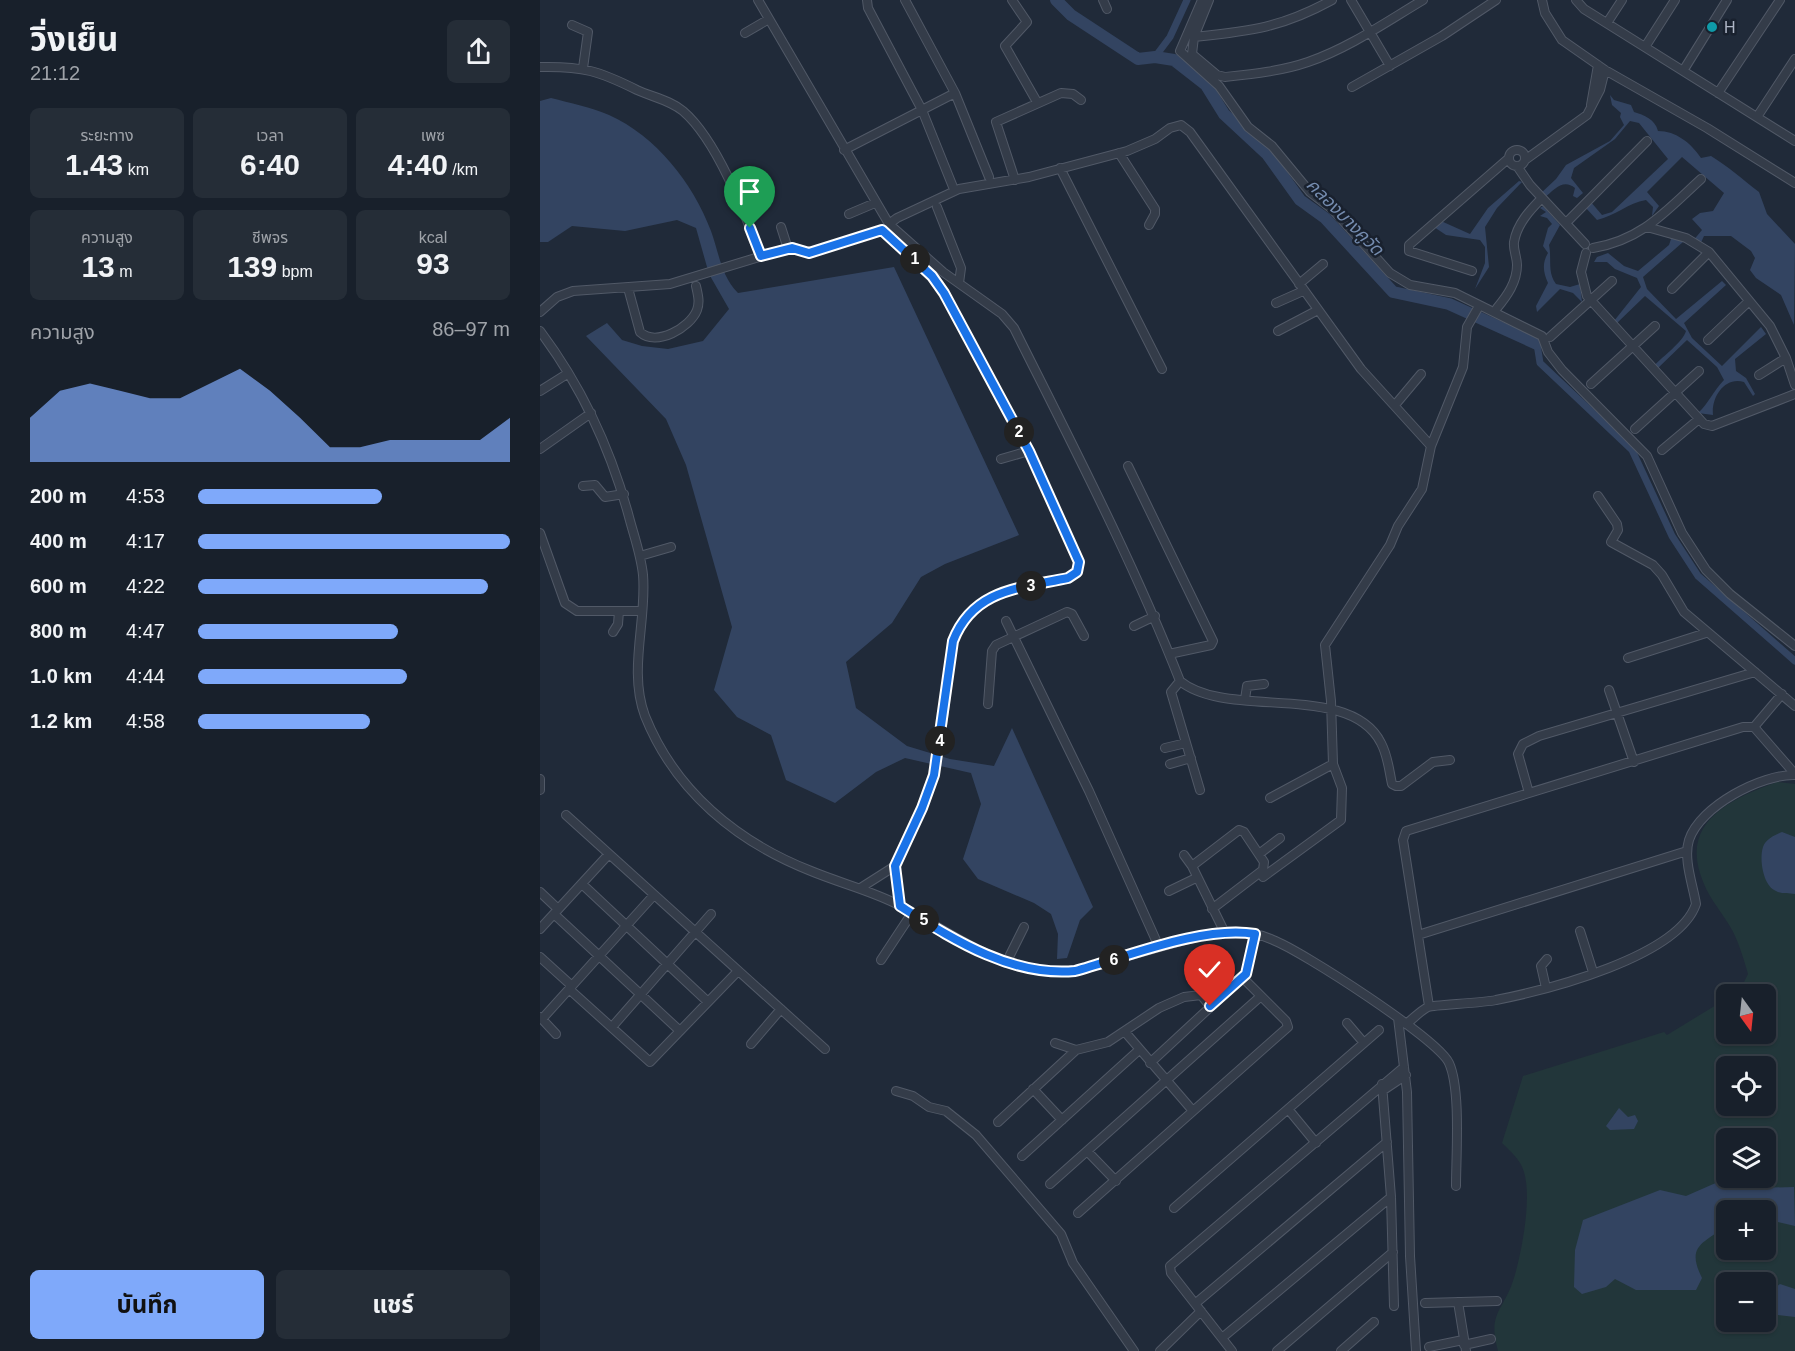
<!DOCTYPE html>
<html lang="th">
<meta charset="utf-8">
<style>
:root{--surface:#18202b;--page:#252d37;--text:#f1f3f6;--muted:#9fa3a9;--line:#363e47;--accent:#7fa9fa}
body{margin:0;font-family:Arial,"Noto Sans Thai",sans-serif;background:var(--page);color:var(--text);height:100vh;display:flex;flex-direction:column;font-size:22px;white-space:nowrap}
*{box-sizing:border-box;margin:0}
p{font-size:20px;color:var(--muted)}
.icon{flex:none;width:33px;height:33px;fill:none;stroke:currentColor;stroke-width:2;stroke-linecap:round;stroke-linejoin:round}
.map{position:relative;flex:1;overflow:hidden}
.side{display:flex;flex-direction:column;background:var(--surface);width:540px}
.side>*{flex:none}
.needle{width:39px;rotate:165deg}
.buttons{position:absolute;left:1176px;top:984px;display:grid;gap:12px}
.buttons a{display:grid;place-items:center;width:60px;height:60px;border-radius:9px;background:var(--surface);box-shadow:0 2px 4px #0004,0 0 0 2px var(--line);font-size:30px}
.pin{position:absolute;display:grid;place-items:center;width:51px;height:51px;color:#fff;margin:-62px -26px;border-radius:50% 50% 50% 0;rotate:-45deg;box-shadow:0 0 6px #0007}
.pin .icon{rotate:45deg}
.km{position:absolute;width:30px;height:30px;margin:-15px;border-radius:50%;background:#222;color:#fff;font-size:16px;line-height:30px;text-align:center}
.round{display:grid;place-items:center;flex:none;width:63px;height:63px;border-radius:9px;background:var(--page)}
.head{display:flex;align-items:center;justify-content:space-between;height:102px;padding:0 30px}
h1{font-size:33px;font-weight:700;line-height:45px}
.figures{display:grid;grid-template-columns:repeat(3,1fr);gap:9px;height:102px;padding:6px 30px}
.figures div{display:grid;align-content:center;border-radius:9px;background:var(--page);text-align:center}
.figures b{font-size:30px;font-weight:700}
.figures small{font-size:16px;font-weight:400}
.figures p{font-size:16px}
.chart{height:168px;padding:12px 30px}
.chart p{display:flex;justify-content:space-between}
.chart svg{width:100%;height:108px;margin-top:6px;fill:var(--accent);opacity:.7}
.action{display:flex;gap:12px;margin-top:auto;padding:12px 30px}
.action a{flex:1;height:69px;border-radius:9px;background:var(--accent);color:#111;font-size:24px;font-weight:700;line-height:69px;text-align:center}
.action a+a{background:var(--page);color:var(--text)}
ul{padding:0 30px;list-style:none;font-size:20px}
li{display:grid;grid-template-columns:96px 72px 1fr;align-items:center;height:45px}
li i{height:15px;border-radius:8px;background:var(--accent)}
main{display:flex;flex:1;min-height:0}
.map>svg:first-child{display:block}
.green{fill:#22363a;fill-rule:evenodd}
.water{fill:#334461}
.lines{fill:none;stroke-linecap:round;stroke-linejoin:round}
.canal{stroke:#334461;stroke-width:7}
.river{stroke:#334461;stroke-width:12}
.minor-casing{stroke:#515967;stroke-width:10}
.minor{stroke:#343c49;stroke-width:8}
.route-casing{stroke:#fff;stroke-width:12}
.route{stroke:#1a73e8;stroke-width:8}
.culture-dot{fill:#0f9aa8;stroke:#19212e;stroke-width:2}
.labels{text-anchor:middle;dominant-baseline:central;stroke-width:5;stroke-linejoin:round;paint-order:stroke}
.poi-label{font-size:16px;fill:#aeb6c6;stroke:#19212e;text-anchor:start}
.water-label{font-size:18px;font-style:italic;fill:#758caf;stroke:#19212e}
</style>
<main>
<section class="side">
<div class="head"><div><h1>วิ่งเย็น</h1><p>21:12</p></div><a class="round"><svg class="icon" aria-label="share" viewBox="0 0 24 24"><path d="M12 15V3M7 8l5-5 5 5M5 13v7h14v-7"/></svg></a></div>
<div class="figures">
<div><p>ระยะทาง</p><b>1.43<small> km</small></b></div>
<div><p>เวลา</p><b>6:40</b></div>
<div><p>เพซ</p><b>4:40<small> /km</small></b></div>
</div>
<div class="figures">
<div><p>ความสูง</p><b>13<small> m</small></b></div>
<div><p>ชีพจร</p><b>139<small> bpm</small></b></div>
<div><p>kcal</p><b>93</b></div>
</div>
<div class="chart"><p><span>ความสูง</span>86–97 m</p>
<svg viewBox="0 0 160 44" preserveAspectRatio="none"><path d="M0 44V26L10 15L20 12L30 15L40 18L50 18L60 12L70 6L80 15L90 26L100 38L110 38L120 35L130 35L140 35L150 35L160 26V44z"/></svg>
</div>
<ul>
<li><b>200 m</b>4:53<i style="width:59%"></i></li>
<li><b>400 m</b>4:17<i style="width:100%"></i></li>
<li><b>600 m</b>4:22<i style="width:93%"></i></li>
<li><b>800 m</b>4:47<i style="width:64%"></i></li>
<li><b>1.0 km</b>4:44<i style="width:67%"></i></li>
<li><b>1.2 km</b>4:58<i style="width:55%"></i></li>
</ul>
<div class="action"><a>บันทึก</a><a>แชร์</a></div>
</section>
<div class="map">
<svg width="1255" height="1351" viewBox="0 0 1255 1351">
<rect width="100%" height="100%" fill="#202a39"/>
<path class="green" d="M1237 782 1255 784V1351H958C947 1312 964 1311 974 1278 982 1251 992 1198 984 1172 981 1160 970 1151 962 1143L983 1076 1124 1032 1127 1035 1186 999V1034H1226V994H1193L1200 990 1208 974C1205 964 1202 953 1198 943 1192 926 1179 911 1170 896 1133 829 1179 803 1237 782ZM1186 1066H1226V1106H1186ZM1186 1138H1226V1178H1186ZM1186 1210H1226V1250H1186ZM1186 1282H1226V1322H1186Z"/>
<path class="water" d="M1070 95 1074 100 1091 105 1094 112C1104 115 1115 119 1118 131 1136 131 1151 143 1161 158L1171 156C1189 167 1202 179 1219 192L1227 214 1255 244 1254 325 1241 295 1216 278 1210 270 1215 258 1211 251 1191 236H1164L1158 249 1143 242 1103 277 1107 289 1136 319 1182 281 1186 285 1144 323 1152 338 1182 366 1221 327 1226 334 1195 359 1196 371 1206 378 1215 394 1213 396 1204 382C1185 376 1171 397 1173 415L1158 413C1169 403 1173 391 1184 380L1177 367 1147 340 1118 368 1114 366C1123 356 1143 342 1146 331L1105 296 1077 323 1074 321 1101 287 1097 278 1075 269 1067 262H1054L1057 257 1068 253 1084 266 1098 271 1129 245 1131 239 1121 231 1152 242 1162 230 1152 219 1160 213 1173 211 1184 193 1142 157 1107 192 1119 206 1112 216 1113 207 1106 200C1088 203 1075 216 1057 220L1046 208 1050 201 1062 215 1072 212 1128 159 1099 123 1090 121 1075 139 1034 168 1031 178 1043 193 1037 198 1033 196 1035 188C1023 178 1014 190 1004 198L1000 194 1016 179 1026 165 1070 141 1084 125 1080 117 1081 113 1072 105Z
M11 98C30 103 51 107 69 115 116 136 153 183 171 231 179 253 181 276 198 293L354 267 479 535 405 564 381 577 352 623 306 662 316 708 367 746 410 759 454 766 472 728 553 907 540 920 527 958 517 959 518 934 511 914 494 903 438 879 423 859 441 804 431 773 365 758 336 772 295 803 246 780 231 735 197 717 174 690 192 627 146 465 126 419 46 336 67 323 82 340 102 346 128 349 163 341 189 309 169 274 156 228 137 220 85 231 32 226 8 242H0V101Z
M979 181 982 182 957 208 945 227 949 267 935 289 945 263V247L940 240 906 235 894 227 901 221 930 234 948 208Z
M1003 206 1020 225 1009 245C1012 259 1007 272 1016 284L1030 287 1040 284 1042 302 1033 293 1020 289 997 312 996 306 1008 283C1003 272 1002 263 1008 253L1003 246 1008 228 1012 224 1007 218 1000 216 1006 212 1000 208Z
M1242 832 1255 837V894C1249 893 1241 894 1236 891 1223 886 1219 859 1223 847 1226 839 1235 835 1242 832Z
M1079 1108 1088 1117 1095 1115 1098 1121 1094 1129 1070 1130 1066 1126Z
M1187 1178H1197L1216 1188 1254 1187 1255 1226 1226 1219V1210H1186V1225C1165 1244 1145 1244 1162 1278L1156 1290H1096L1075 1279 1066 1287 1042 1294 1034 1287 1035 1250 1043 1220 1120 1190 1146 1196Z
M1240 1284 1255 1289V1317L1238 1315 1228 1306 1227 1294Z"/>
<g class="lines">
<path class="canal" d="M615 57 630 37 647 0
M997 344 1000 363 1092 450 1132 536 1158 576 1255 661"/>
<path class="river" d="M516 0 531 15 598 59 615 57 634 60 666 85 684 114 727 154 760 200 785 218 853 292 909 304 997 344"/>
<defs>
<path id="minor" d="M218 0 349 224 403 272 462 314 474 328C532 444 592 559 640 681 687 720 810 681 841 743 848 756 849 770 852 784L856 786H861L893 762 910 760
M327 0 328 8 382 110 413 187
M365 0 415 93 449 177
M472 0 487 22 465 46 497 102
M563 0 567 9
M662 0 640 51 679 86 708 127 732 146 770 192 792 209 850 273 870 285 915 293 1002 336 1008 352 1022 370 1107 456 1142 533 1166 570 1190 594 1255 646
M669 0 654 37 652 54 677 75 685 77C713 74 742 71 768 62 809 48 846 22 883 0
M811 0 850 66
M1002 0 1005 13 1022 40 1065 70 1167 128 1255 183
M1036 0 1044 9 1255 141
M1067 23 1082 0
M32 25 48 32 43 68
M205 33 229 19
M654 37C710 31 741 28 792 0
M1105 47 1135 0
M0 67C43 66 59 71 97 90 112 97 130 100 143 111 177 140 205 214 221 256
M1143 71 1187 0
M812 87 902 36 956 0
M1178 93 1240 0
M1051 105 1058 65
M1217 117 1255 59
M304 150 415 93
M969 158a8 8 0 1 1 16 0a8 8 0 1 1-16 0Z
M579 153 615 209V214L609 225
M985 160 1047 115 1060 90 1065 70
M977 166 990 185 1045 244
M520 168 622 369
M475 180 456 122 521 93 533 94 541 100
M397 207 421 268 419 283
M309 214 335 203
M1026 223 1107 141
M349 224 357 218 419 189 489 177 587 151 615 139 630 128 641 125 650 132 821 369 891 446
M241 227 248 249
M1107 227 1146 238 1169 252 1230 326 1246 358 1255 385
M1053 248C1102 240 1126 211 1161 179
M1046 253 1041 272 1047 296 1164 424 1172 426 1255 394
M932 271 869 251V245L969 158
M759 284 783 264
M88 288 100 332C116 347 150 328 157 310 160 302 158 295 156 286
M1132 289 1169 252
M736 303 763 291
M957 308C967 296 977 282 977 265 977 257 973 250 974 242 977 224 990 210 1002 198
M0 312 17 297 33 291 130 284 252 247 269 253 342 230 399 284 489 451 539 562 537 572 528 578C480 588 433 589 413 641L399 749 394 775 382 808 355 866 322 887
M0 331C42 387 71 450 89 517 94 536 101 555 103 575 107 620 88 671 105 716 135 791 197 842 271 871 300 883 329 890 357 904 409 931 455 969 515 972 535 973 554 966 573 960 610 950 647 938 684 931 701 931 718 933 733 940 762 951 898 1039 909 1063 921 1089 916 1156 916 1186
M738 331 778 310
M1010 337 1072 281
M1168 340 1208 302
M1219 375 1246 358
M1051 384 1115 326
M0 391 27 374
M855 405 881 374
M1095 429 1159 371
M0 449 51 413
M1122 450 1159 419
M461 459 489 451
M588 466 673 641 671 645 629 654
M43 486 55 485 65 497 84 494
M1058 496 1077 524 1078 530 1071 542 1113 565 1122 575 1144 612 1255 706
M0 533 25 603 37 611H101
M100 556 131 547
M466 621 549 791 619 947
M594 626 615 616
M73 632 78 624 79 611
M1088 658 1166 633
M640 681 631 692 660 790
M1069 690 1094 762
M705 699 707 686 724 684
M448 704 452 651 456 645 527 612 532 614 544 636
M1214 727 1242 694
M625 748 646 743
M630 764 651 758
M0 779V790
M989 793 978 754 983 744 999 736 1215 672
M730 798 793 764
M26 815 285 1049
M719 854 740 838
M644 855 652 866 684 931
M355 866 360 906
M652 866 699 830 704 832 724 862 723 870 672 909
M723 877 801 820 802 788 793 764 791 701 785 645 850 545 858 526 882 489 891 446 923 367 927 327 939 306
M42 884 168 1002
M629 891 656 878
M0 892 18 909
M14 914 140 1031
M0 929 69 854
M1040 931 1053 972
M878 935 1147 851
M0 957 32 986
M341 960 372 913
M466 963 484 927
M1006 988 1001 966 1007 959
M29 989 110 1062 198 971
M889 1006 863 840 866 831 1203 727H1214L1255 774
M0 1017 16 1034
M858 1018 867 1092 870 1256 876 1351
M2 1019 114 895
M807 1023 824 1043
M866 1024C873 1019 880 1011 888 1007 893 1005 943 1003 956 1000 1007 990 1138 957 1156 904 1153 885 1143 859 1149 840 1160 806 1222 774 1255 775
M72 1027 171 914
M585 1032 653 1111
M515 1043 536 1050
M211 1044 241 1009
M610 1063 706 974 715 934
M842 1084 851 1197 854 1306
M493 1089 522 1120
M356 1091 373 1096 389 1107 406 1111 436 1135 521 1234 533 1263 594 1351
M842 1091 866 1075
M748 1109 776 1143
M458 1122 536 1050 568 1042 619 1008 644 997 661 995 670 1006
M548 1152 576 1181
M482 1156 599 1050
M510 1184 721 996
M634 1208 839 1030
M538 1213 748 1027 746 1021 703 978
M918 1302 926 1351
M656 1303 847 1142
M885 1303 957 1301
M682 1338 851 1197
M924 1345 951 1339
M889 1347 923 1340
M620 1351 661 1311
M692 1351 631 1273 630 1266 864 1067
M737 1351 853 1252
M801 1351 834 1322"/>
</defs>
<use href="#minor" class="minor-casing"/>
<use href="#minor" class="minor"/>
</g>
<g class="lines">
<defs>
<path id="route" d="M210 228 221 256 252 248 269 253 342 230 392 276 404 293 489 451 539 562 537 572 528 578C480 588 433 589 413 641L394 775 382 808 355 866 360 906C413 939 471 977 535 971 586 957 664 925 715 934L706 974 670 1006"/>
</defs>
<use href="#route" class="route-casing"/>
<use href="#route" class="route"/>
</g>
<circle class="culture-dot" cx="1172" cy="27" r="6"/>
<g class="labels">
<g class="poi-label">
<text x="1184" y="27">H</text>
</g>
<g class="water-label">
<text transform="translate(805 217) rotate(45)">คลองบางคูวัด</text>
</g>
</g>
</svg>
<div class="buttons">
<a><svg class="needle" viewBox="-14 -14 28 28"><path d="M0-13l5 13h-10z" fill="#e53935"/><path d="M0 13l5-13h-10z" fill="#9fa3a9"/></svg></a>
<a><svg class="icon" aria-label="locate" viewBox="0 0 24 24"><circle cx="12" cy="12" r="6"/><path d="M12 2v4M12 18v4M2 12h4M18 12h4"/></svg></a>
<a><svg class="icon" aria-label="layers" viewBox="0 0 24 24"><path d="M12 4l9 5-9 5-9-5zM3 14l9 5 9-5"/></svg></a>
<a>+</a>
<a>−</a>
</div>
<div class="pin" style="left:210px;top:228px;background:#1e9e55"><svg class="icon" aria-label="arrive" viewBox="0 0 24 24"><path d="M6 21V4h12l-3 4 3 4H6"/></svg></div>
<div class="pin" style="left:670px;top:1006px;background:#d93025"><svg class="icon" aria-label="check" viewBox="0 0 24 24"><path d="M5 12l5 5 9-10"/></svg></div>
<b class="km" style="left:375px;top:259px">1</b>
<b class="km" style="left:479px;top:432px">2</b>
<b class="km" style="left:491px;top:586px">3</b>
<b class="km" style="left:400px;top:741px">4</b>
<b class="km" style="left:384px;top:920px">5</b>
<b class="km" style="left:574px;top:960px">6</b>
</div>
</main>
